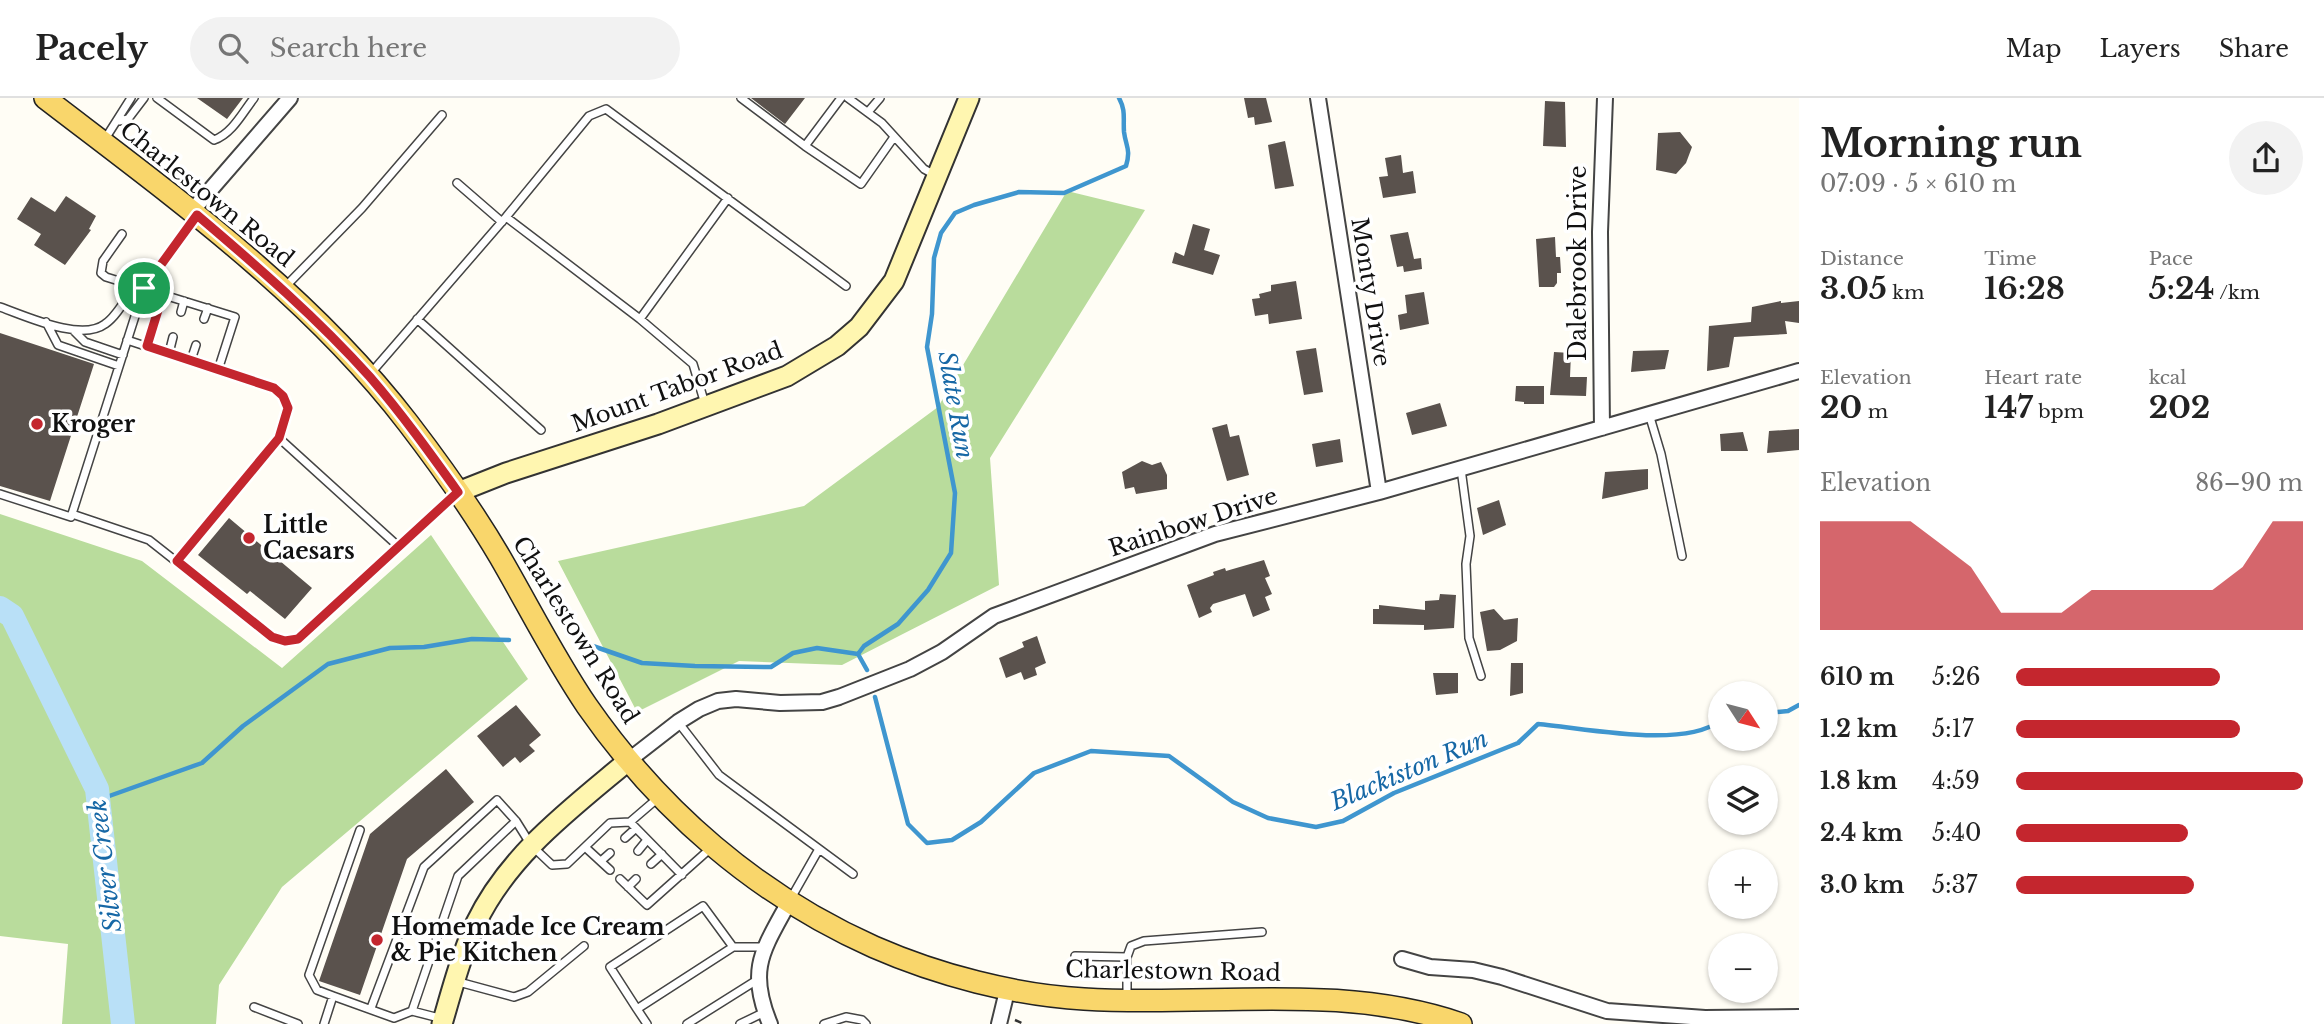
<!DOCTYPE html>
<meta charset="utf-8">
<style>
:root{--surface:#fff;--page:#f2f2f2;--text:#222;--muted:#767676;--line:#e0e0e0;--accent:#c4262e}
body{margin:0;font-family:"Libre Baskerville",serif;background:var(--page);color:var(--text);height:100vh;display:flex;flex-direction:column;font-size:26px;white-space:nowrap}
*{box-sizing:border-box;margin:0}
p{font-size:23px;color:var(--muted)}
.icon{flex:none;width:38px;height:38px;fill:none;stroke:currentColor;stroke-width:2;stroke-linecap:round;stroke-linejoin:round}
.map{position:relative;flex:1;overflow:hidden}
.sheet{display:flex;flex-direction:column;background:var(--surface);width:525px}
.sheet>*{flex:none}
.needle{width:46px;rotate:126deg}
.buttons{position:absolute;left:1708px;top:583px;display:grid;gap:14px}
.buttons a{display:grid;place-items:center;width:70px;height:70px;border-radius:50%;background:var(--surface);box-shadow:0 2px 5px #0004;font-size:35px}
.pin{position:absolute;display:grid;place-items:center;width:60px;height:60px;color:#fff;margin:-30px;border:4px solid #fff;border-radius:50%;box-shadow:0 2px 7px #0007}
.round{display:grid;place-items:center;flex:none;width:74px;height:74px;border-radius:37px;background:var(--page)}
.summary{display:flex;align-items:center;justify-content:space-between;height:119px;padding:0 21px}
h1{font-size:38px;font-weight:700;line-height:52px}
.stats{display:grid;grid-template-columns:repeat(3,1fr);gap:10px;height:119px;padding:7px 21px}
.stats div{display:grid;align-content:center}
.stats b{font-size:30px;font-weight:700}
.stats small{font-size:19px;font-weight:400}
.stats p{font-size:19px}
.chart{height:196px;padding:14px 21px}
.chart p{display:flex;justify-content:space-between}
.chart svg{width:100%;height:126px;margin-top:7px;fill:var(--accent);opacity:.7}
ul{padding:0 21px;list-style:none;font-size:23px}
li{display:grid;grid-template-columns:112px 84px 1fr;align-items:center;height:52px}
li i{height:18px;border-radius:9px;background:var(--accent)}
header{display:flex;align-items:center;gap:42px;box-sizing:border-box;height:98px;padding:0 35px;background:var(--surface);border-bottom:2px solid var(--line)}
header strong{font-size:33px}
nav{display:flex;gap:38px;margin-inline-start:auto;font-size:24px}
.search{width:490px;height:63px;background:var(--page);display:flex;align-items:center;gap:18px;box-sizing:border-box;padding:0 24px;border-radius:38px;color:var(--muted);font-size:26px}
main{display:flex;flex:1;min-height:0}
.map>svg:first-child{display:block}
.forest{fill:#b9dc9c}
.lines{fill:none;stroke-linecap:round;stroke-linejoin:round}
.stream{stroke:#3f96cf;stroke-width:4.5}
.river{stroke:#b9e0f7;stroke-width:24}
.building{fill:#5a524d}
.lane-casing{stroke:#444;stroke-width:10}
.street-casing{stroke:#444;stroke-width:18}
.secondary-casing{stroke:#333;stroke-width:23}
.primary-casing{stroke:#222;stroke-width:24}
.path{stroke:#333;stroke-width:2.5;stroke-dasharray:7 3.5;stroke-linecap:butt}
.lane{stroke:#fff;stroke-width:7}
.street{stroke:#fff;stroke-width:14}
.secondary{stroke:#fff6b0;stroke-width:19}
.primary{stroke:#f9d66b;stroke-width:21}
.route-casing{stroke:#fff;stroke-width:14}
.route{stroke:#c4262e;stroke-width:9}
.poi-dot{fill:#c4262e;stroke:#fff;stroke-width:2.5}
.labels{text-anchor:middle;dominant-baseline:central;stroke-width:7;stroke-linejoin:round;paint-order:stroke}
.street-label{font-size:23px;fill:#111;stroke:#fff}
.poi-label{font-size:23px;font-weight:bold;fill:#111;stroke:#fff;text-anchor:start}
.water-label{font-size:24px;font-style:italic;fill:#1768a6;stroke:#fff}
</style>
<header>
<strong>Pacely</strong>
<div class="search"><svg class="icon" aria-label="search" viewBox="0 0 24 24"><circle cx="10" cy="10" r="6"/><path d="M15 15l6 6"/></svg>Search here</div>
<nav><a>Map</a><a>Layers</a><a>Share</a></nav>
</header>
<main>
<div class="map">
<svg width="1799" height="926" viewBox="0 0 1799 926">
<rect width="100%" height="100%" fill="#fffdf5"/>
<path class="forest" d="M1067 93 1145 112 990 360 999 487 842 567 739 563 637 614 558 463 804 408 938 309Z
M0 416 142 463 282 570 431 437 528 581 282 789 219 887 216 926H62L68 846 0 838Z"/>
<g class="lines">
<path class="stream" d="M590 547 642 565 695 568 771 569 793 555 817 550 858 556 867 572
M858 556 864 548 898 526 928 492 951 455 955 395 927 249 932 216 934 160 941 135 955 115 974 107 1019 94 1064 95 1126 68C1131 51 1126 49 1124 34 1123 20 1126 13 1119 0
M875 599 908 726 927 745 952 742 981 724 1034 675 1091 653 1169 658 1233 704 1268 720 1316 729 1343 723 1394 695 1518 645 1538 626C1585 630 1682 651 1720 623
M1766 615 1788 613 1799 607
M98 702 202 665 243 628 328 566 390 550 424 549 472 541 509 542"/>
<path class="river" d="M0 510 12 518 97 691 123 926"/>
</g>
<path class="building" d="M197 0H243L227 21Z
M751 0H805L785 26Z
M1244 0H1266L1272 24 1255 27 1254 19 1248 20Z
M1545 3 1565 4 1566 49 1543 48Z
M1680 34 1692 49 1686 65 1676 76 1656 72 1658 35Z
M1285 43 1294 88 1275 91 1268 47Z
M1401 57 1403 75 1413 73 1416 95 1383 100 1379 79 1388 78 1385 60Z
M66 98 96 118 89 131 91 132 65 167 34 147 41 136 17 121 31 99 55 114Z
M1193 126 1210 131 1204 152 1220 157 1213 177 1172 165 1175 154 1184 158Z
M1408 134 1414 161 1421 160 1422 171 1404 174 1403 168 1397 169 1390 137Z
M1555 139 1556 159H1560L1561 175H1557V185L1554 189H1539L1536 141Z
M1296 183 1302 221 1269 226 1268 216 1255 218 1252 201 1260 200 1259 196 1271 193V187Z
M1424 194 1429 226 1400 232 1398 217 1407 215 1405 197Z
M1781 203V205L1799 203V225L1785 223 1787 236 1734 239 1729 269 1707 273 1709 228 1751 224 1752 209Z
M0 235 94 266 50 403 0 388Z
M1316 250 1323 294 1304 297 1296 253Z
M1669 252 1665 271 1631 274 1633 253Z
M1554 254 1571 255 1570 279H1587L1586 298 1550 297Z
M1516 288H1544V306H1524V304L1515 303Z
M1440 305 1447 328 1412 337 1406 315Z
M1227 326 1230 339 1239 337 1249 377 1227 383 1212 330Z
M1799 331V352L1767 355 1769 333Z
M1743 334 1748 353H1721L1720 336Z
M1340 341 1343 364 1316 369 1312 346Z
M1142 363 1152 367 1161 364 1167 377V391L1136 396 1134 389 1125 391 1122 374Z
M1648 371V391L1602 401 1605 374Z
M1499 402 1506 427 1483 437 1477 410Z
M229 420 312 490 285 521 250 493 247 496 198 457Z
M1264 462 1270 478 1265 480 1272 496 1265 499 1270 512 1253 519 1245 496 1213 506 1210 510 1212 514 1199 520 1187 487 1214 477 1213 474 1225 470 1226 473Z
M1440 496 1456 497 1454 530 1424 532V527L1373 526V511H1379V507L1425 512V503L1439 502Z
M1494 511 1504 522 1518 520 1517 543 1500 552 1487 553 1480 514Z
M1037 538 1046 565 1035 570 1037 577 1024 582 1021 574 1006 580 999 560 1024 549 1022 544Z
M1511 565H1523V595L1510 598Z
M1433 575H1458V595L1436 597Z
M516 607 541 637 529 647 535 653 520 665 515 659 503 669 477 638Z
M446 671 474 704 407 761 360 897 319 883 370 736Z"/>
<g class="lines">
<defs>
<path id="lane" d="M157 0 214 42C232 36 243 14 254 0
M741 0 805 48
M841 0 805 48 861 86 894 39
M848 0 882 25 924 71 935 77
M868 14 880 0
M119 23 128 21 144 0
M105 41 131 0
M457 85 502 124
M506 119 640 221 728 100
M122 136 103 163 101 175 106 179 235 219 218 272
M286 188 362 110 442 17
M0 209C26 218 81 244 105 226 117 218 126 200 135 187
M181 214 184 203
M204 221 208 210
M417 221 541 332
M640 221 693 266 705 306
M46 224 58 247 119 268
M74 233 85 244 123 257
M127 242 273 290 283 298 288 310 279 340 177 463
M147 248 163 196
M169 255 173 239
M191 262 196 247
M371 275 506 119 589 18 606 11 846 188
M1649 316 1661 356 1682 458
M279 340 398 448
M1461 371 1470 438 1466 466 1469 540 1481 578
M0 396 71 419 144 190 195 120
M72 416 149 442 272 539 285 543 298 541 456 396
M678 624 719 677 853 776
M630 724 682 777
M625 740 635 731
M585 749 610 772
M638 753 647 742
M601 763 610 755
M651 766 662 756
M620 781 647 807 712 749
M628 789 636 781
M790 802 819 751
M1075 858 1127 859
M455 883 514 899 528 894 584 848
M333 898 317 892 309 877 360 732
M1127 902V859L1131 848 1144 843 1262 834
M254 909 298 926
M371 910 424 769 497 702 516 723
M637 911 610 869 703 808 733 849
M443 921 412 913 458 778 516 723 531 747 552 767 567 766 610 725 630 724 658 700
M324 926 333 898 394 920 412 913
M647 926 637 911 733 849H764
M687 926 757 882
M740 926 765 914
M824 926 846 919 862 922 866 926"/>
<path id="street" d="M1318 0 1379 394
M192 113 290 0
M1602 330 1600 134 1605 0
M629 662 678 624 699 611 718 603 736 601 780 605 822 604 839 599 910 571 942 554 994 518 1215 436 1379 394 1799 273
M1402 861 1430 869 1473 872 1502 879 1607 913 1705 920 1799 919
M770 926C747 871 763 852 789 804
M999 926 1008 889"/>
<path id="secondary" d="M458 394 506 375 658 326 787 278 837 248 859 229 894 183 969 0
M442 926C452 892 461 857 476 825 509 756 572 710 629 662"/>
<path id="primary" d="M45 0C174 99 308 195 408 325 441 368 473 413 500 459 529 509 555 561 587 608 660 713 757 797 874 849 938 877 1014 897 1084 901 1211 909 1339 884 1461 926"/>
</defs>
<use href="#lane" class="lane-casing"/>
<use href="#street" class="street-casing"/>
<use href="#secondary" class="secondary-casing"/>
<use href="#primary" class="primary-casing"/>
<path class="path" d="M1015 922 1024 926"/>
<use href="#lane" class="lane"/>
<use href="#street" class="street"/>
<use href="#secondary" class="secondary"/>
<use href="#primary" class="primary"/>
</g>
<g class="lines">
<defs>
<path id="route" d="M197 117C257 168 317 220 370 279 402 316 430 355 458 394L298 541 285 543 272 539 177 463 279 340 288 310 283 298 274 290 147 248 163 196 144 190Z"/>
</defs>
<use href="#route" class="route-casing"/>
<use href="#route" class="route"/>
</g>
<g class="poi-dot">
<circle cx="37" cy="326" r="7"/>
<circle cx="249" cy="440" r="7"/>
<circle cx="377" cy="842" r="7"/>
</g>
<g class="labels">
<g class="street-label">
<text transform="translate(207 96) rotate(39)">Charlestown Road</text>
<text transform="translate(1578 165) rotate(-90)">Dalebrook Drive</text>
<text transform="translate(1371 194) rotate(81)">Monty Drive</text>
<text transform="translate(677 289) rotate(-20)">Mount Tabor Road</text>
<text transform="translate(1193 424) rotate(-18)">Rainbow Drive</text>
<text transform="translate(576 532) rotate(58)">Charlestown Road</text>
<text transform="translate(1173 873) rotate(1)">Charlestown Road</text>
</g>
<g class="poi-label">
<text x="51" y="326">Kroger</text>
<text x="263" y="427">Little<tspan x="263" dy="26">Caesars</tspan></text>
<text x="391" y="829">Homemade Ice Cream<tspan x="391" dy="26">&amp; Pie Kitchen</tspan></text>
</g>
<g class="water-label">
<text transform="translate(956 307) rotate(80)">Slate Run</text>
<text transform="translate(1409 672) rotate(-23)">Blackiston Run</text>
<text transform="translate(105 768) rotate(-97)">Silver Creek</text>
</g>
</g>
</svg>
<div class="buttons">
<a><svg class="needle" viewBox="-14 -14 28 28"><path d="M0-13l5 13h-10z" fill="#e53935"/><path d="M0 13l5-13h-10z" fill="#767676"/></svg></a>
<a><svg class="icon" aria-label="layers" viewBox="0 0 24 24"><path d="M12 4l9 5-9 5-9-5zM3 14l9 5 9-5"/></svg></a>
<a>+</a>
<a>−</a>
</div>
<div class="pin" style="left:144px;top:190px;background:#1e9e55"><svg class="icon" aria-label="arrive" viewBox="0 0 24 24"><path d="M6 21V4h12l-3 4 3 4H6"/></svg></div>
</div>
<section class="sheet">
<div class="summary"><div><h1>Morning run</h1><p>07:09 · 5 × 610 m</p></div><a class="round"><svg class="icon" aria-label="share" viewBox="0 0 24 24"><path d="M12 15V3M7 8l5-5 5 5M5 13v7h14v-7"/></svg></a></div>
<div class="stats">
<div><p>Distance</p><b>3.05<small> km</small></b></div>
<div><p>Time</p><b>16:28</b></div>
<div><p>Pace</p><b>5:24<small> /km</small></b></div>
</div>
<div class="stats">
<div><p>Elevation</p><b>20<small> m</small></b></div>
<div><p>Heart rate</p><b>147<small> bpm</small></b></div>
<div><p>kcal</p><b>202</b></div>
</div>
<div class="chart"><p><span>Elevation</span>86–90 m</p>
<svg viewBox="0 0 160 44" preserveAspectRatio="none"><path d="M0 44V6L10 6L20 6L30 6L40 14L50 22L60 38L70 38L80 38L90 30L100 30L110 30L120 30L130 30L140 22L150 6L160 6V44z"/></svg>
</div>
<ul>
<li><b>610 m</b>5:26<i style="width:71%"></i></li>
<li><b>1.2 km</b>5:17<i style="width:78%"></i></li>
<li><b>1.8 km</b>4:59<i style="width:100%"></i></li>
<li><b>2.4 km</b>5:40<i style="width:60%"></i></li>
<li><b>3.0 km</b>5:37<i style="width:62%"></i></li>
</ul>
</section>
</main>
